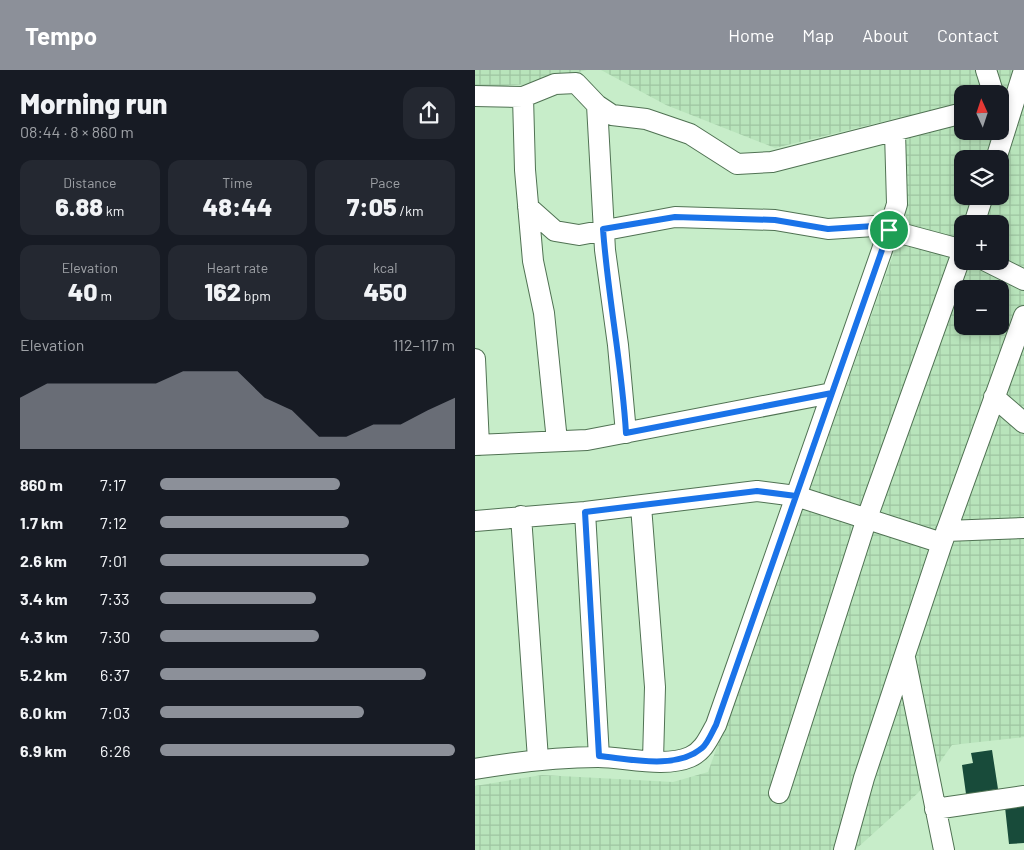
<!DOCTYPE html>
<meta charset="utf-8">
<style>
:root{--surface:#171b24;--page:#242831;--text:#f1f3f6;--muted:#9ea1a6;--accent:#8c9099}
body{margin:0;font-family:Barlow,sans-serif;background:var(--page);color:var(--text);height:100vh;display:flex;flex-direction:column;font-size:19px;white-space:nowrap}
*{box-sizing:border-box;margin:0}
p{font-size:16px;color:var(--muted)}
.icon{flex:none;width:28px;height:28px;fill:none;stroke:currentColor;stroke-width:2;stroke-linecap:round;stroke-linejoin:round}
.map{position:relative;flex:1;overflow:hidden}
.sheet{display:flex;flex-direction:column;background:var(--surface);width:475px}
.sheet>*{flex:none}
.needle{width:32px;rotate:357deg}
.fabs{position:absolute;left:479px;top:15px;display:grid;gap:10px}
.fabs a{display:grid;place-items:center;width:55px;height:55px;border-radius:10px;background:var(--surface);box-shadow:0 2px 8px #0003;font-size:25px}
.pin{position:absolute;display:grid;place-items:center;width:42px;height:42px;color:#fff;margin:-21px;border:2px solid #fff;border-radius:50%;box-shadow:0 1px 5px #0007}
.round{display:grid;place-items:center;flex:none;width:52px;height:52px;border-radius:15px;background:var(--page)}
.headline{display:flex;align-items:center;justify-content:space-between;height:85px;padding:0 20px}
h1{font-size:28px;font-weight:800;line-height:38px}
.stats{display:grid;grid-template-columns:repeat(3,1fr);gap:8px;height:85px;padding:5px 20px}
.stats div{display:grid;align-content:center;border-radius:12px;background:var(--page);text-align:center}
.stats b{font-size:25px;font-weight:800}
.stats small{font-size:14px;font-weight:400}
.stats p{font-size:14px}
.chart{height:140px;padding:10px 20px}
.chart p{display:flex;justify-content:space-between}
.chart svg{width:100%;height:90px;margin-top:5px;fill:var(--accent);opacity:.7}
ul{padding:0 20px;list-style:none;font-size:16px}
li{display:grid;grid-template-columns:80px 60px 1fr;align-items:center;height:38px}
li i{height:12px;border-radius:6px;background:var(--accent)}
header{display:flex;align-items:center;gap:30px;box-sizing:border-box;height:70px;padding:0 25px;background:var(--accent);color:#fff}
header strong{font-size:24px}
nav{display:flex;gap:28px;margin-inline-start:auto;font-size:18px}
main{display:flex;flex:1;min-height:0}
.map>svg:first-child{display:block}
.industrial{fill:url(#industrial-grid);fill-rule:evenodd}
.building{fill:#184b3a}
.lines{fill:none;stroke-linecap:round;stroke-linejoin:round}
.minor-casing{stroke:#507253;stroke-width:22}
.minor{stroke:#fff;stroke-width:20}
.route-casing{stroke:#fff;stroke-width:10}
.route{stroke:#1a73e8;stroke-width:6}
</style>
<header>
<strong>Tempo</strong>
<nav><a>Home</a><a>Map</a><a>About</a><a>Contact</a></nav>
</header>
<main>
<section class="sheet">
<div class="headline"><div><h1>Morning run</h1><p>08:44 · 8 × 860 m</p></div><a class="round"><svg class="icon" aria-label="share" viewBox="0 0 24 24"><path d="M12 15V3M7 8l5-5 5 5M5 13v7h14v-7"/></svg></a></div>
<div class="stats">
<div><p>Distance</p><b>6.88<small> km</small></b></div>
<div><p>Time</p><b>48:44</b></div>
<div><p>Pace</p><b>7:05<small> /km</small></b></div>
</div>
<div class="stats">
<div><p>Elevation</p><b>40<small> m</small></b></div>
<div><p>Heart rate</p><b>162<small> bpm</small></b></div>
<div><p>kcal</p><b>450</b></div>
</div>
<div class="chart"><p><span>Elevation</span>112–117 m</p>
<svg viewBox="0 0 160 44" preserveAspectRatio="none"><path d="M0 44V19L10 12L20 12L30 12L40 12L50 12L60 6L70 6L80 6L90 19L100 25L110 38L120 38L130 32L140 32L150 25L160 19V44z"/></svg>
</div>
<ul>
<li><b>860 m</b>7:17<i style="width:61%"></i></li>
<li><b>1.7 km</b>7:12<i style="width:64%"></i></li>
<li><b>2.6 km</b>7:01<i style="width:71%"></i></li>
<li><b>3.4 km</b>7:33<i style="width:53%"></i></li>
<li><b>4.3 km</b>7:30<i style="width:54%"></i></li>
<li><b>5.2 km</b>6:37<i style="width:90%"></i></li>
<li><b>6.0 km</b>7:03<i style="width:69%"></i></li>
<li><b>6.9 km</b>6:26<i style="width:100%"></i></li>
</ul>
</section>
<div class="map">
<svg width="549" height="780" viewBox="0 0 549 780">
<defs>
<pattern id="industrial-grid" width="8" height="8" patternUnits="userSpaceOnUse" patternTransform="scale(1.25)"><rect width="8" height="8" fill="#b8e4bb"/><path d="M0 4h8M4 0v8" fill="none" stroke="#9ec4a1"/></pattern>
</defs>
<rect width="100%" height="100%" fill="#c7edc9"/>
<path class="industrial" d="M0 0H112L54 14 0 18Z
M126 0H549V667L477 675 443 723 380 780H0V716L67 705 198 712 233 702 431 149 427 47 300 78 191 35ZM488 24H525V61H488ZM488 89H525V126H488ZM488 154H525V191H488ZM488 219H525V256H488Z"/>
<path class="building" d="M517 680 523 719 491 724 487 695 498 693 496 683Z
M549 735V773L534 774 530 737Z"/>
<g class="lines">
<defs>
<path id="minor" d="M511 0 517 19 515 24
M0 26 48 27 80 14 101 13 122 35 137 45 171 49 215 64 262 94 297 92 488 43
M48 27 50 100 58 191 69 243 82 371
M122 35 130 180 143 275 151 363
M521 89 549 0
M53 137 80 161 104 165 200 147 300 150 353 159 399 156 488 180
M499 154 508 126
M511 191 549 210
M0 289 4 375
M519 327 549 353
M0 375 112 370 357 323
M166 436 180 617 178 690
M110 442 124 687
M46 446 63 689
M0 451 110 442 282 421 321 426 467 473
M471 461 549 458
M430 588 469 780
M0 699C41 692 81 687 123 687 149 687 190 698 215 687 229 681 234 667 241 655L414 160 422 134 420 62
M304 723 392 448 488 180
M460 739 549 726
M369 780 389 708 467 473 549 246"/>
</defs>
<use href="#minor" class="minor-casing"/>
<use href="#minor" class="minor"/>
</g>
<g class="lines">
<defs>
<path id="route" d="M414 160 399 156 353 159 300 150 200 147 128 159C133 228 147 295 151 363L357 323 241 655C237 662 233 673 227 678 201 700 155 689 124 686L110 442 282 421 321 426 414 160"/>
</defs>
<use href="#route" class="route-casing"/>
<use href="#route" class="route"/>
</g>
</svg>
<div class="fabs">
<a><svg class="needle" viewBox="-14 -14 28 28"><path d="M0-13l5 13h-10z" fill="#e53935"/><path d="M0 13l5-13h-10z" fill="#9ea1a6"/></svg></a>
<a><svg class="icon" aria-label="layers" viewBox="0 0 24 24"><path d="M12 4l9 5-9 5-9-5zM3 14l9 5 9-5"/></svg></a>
<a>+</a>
<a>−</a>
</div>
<div class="pin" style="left:414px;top:160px;background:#1e9e55"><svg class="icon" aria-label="arrive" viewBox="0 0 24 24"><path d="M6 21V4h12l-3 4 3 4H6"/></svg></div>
</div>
</main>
